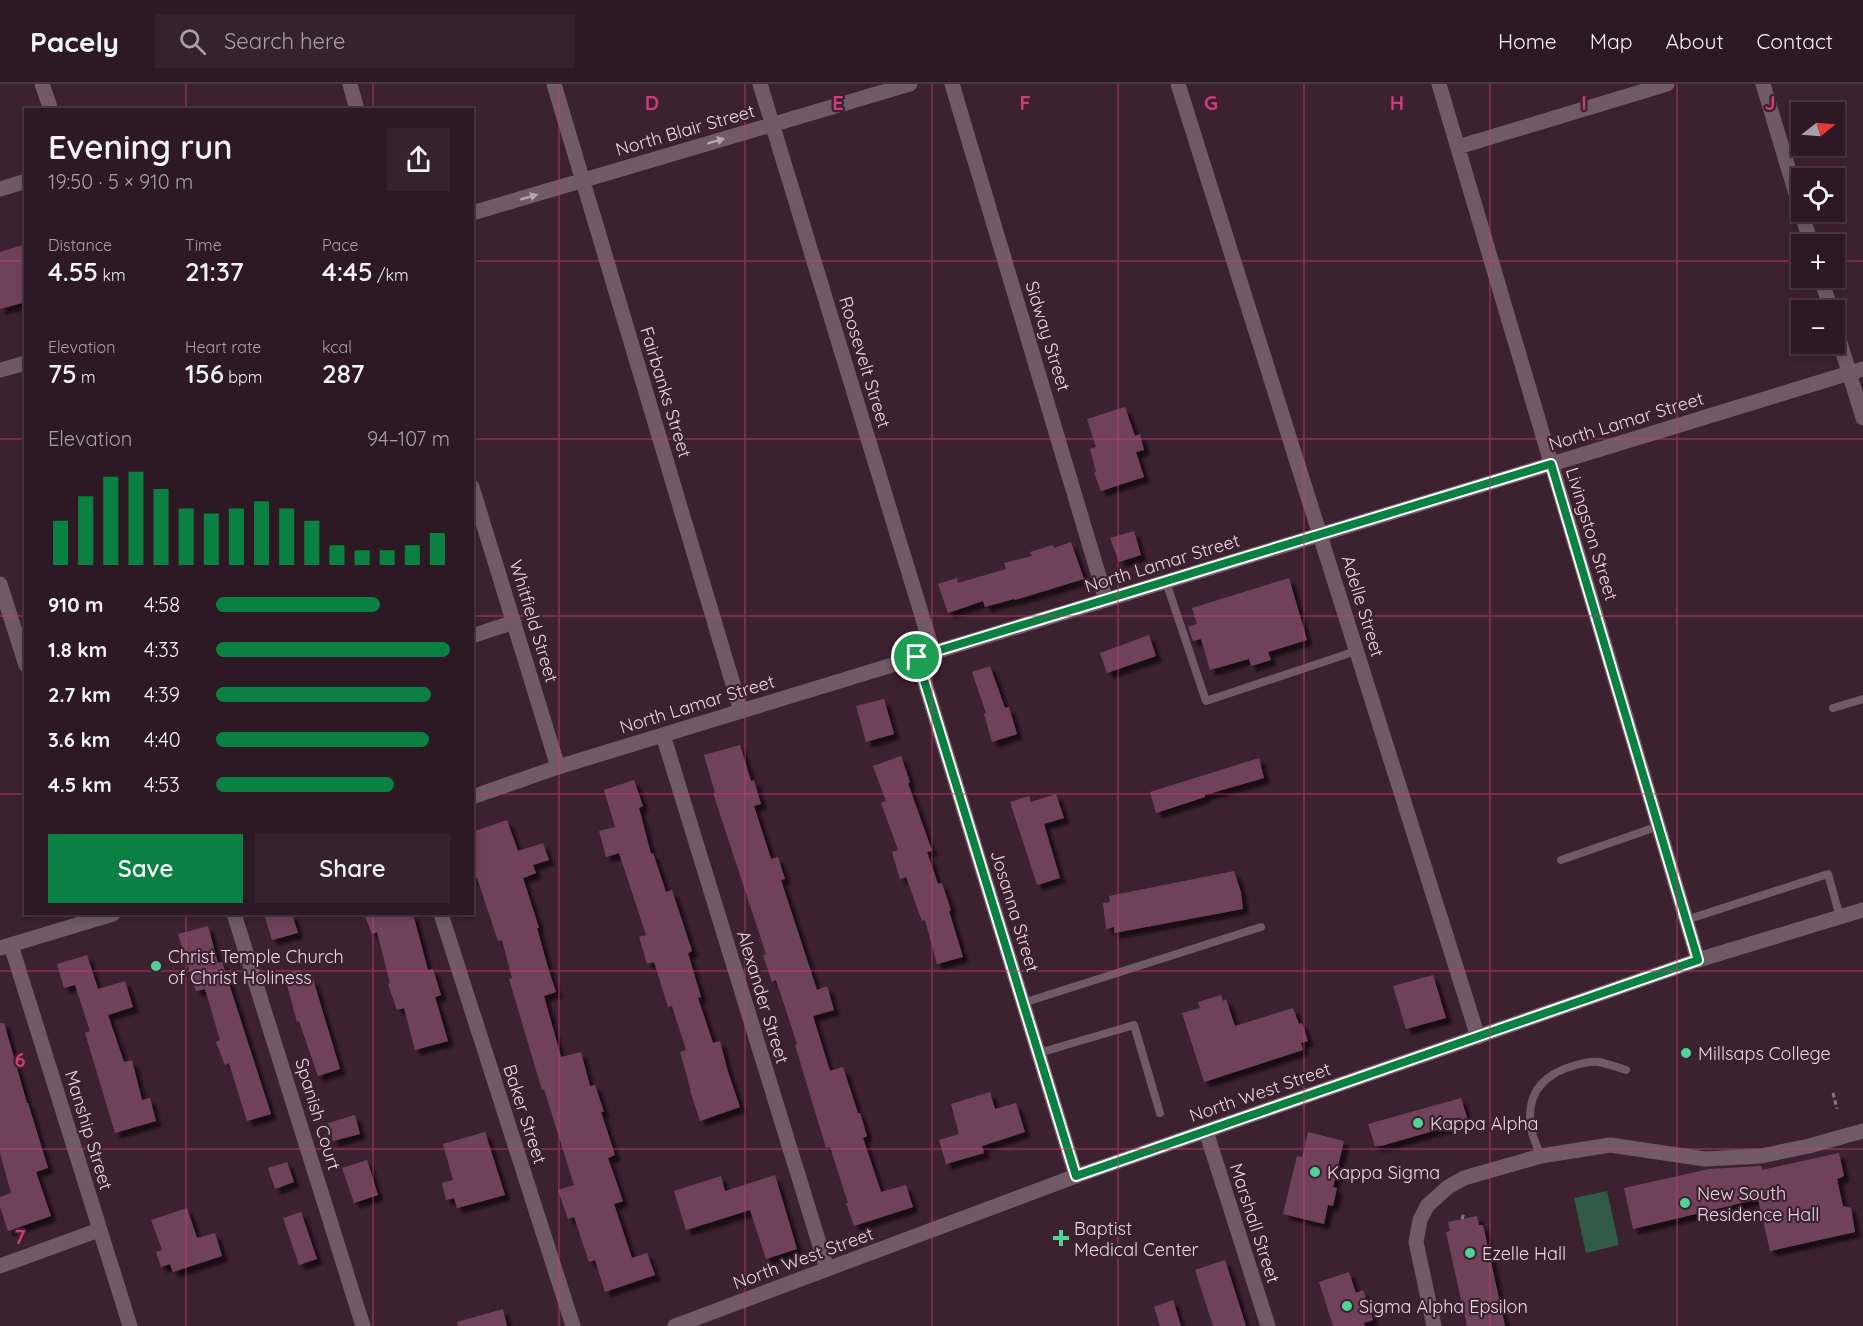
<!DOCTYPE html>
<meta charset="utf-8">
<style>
:root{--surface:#2d1923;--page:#35222b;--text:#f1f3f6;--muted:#a7a0a6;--line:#483841;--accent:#0b8043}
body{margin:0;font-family:Quicksand,sans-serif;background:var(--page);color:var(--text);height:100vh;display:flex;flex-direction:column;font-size:22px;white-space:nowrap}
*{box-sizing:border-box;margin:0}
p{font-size:20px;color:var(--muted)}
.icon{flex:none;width:33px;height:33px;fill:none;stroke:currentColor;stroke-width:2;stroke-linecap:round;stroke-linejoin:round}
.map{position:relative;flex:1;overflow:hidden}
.sheet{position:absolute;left:24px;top:24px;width:450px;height:807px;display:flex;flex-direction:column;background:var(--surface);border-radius:0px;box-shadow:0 3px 9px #0003,0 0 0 2px var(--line)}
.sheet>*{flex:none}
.needle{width:39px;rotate:73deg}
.fabs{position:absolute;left:1791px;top:18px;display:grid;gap:12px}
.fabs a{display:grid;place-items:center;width:54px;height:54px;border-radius:0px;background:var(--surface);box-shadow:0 3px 9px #0003,0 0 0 2px var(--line);font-size:30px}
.pin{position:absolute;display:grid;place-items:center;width:51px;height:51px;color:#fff;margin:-26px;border:3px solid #fff;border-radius:50%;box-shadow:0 2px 6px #0007}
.round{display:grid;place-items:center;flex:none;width:63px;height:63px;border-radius:0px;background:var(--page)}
.head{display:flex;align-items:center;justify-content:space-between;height:102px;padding:0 24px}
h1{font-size:33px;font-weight:600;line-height:45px}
.figures{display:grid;grid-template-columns:repeat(3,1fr);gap:9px;height:102px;padding:6px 24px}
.figures div{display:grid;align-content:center}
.figures b{font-size:26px;font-weight:600}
.figures small{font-size:16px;font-weight:400}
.figures p{font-size:16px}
.chart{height:168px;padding:12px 24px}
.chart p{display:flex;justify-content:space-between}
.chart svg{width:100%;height:108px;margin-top:6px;stroke:var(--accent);stroke-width:6}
.button{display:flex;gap:12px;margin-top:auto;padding:12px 24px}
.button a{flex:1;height:69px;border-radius:0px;background:var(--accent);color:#fff;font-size:24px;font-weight:600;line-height:69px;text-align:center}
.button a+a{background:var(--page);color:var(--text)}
ul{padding:0 24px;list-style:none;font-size:20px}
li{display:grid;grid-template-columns:96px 72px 1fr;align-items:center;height:45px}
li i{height:15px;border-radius:8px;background:var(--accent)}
header{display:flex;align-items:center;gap:36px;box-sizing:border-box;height:84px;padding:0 30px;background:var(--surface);border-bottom:2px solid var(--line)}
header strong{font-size:28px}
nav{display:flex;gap:33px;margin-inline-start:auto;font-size:21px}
.search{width:420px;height:54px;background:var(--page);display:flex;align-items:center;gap:15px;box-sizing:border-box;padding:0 21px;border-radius:0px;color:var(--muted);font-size:22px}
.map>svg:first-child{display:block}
.green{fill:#315b46}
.building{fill:#70435a;filter:url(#shadow)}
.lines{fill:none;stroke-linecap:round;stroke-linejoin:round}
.path{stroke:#8c7581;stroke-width:3;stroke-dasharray:4.5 3;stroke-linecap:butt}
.service{stroke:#6f5a65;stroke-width:8}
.minor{stroke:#6f5a65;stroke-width:15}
.tertiary{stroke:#6f5a65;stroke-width:15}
.oneway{fill:#b8a4ae}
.route-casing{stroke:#fff;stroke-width:12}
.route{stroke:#0b8043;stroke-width:8}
.grid{fill:none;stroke:#ca3e75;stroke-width:1.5;stroke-opacity:0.55}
.poi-dot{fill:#50d398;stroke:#3c212f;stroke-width:2}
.labels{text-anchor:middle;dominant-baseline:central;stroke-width:4.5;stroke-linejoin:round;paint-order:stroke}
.street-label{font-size:18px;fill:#e9d6df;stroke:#3c212f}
.poi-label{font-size:18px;fill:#e9d6df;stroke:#3c212f;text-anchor:start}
.grid-label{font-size:20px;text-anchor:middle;font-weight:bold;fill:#ca3e75;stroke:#3c212f;stroke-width:4.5;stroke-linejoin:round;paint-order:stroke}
</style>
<header>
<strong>Pacely</strong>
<div class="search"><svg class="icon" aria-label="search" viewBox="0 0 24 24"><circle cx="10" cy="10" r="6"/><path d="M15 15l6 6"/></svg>Search here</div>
<nav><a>Home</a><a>Map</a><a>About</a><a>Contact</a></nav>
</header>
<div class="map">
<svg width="1863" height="1242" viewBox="0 0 1863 1242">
<defs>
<filter id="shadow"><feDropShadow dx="5.5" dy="5.5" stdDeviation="1.5" flood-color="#0009"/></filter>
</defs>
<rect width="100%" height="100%" fill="#3c212f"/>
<path class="green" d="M1607 1107 1619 1161 1586 1169 1574 1114Z"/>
<path class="building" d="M26 160V218L0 225V168Z
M1125 323 1135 352 1140 350 1144 366 1136 368 1144 393 1101 407 1094 389 1096 388 1090 365 1096 363 1087 335Z
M1134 447 1141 471 1119 478 1110 454Z
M1071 458 1084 495 1015 516 1014 515 985 523 983 517 948 529 938 500 957 494 958 499 1006 485 1004 479 1032 472 1030 468 1053 461 1054 464Z
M1289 494 1307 556 1268 568 1271 576 1251 582 1249 575 1210 586 1201 555 1193 557 1188 543 1197 540 1192 524Z
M1149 551 1156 572 1107 589 1100 569Z
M990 582 1005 624 1009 623 1017 650 992 658 984 630 986 629 972 588Z
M884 615 894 650 866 658 856 622Z
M740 661 751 697 754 696 761 720 754 722 771 775 778 773 785 795 781 796 817 906 827 902 834 926 813 932 830 987 843 983 858 1029H860L867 1052 863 1054 881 1108 906 1101 913 1123 854 1142 846 1119H848L830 1063 826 1064 795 961 797 960 776 896 772 898 763 871 766 870 713 709H715L704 671Z
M901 672 910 698 908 699 932 767 927 768 938 800 942 799 951 826 949 827 963 873 937 880 925 836 922 837 906 793 900 795 892 768 898 766 881 719 886 717 873 682Z
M1259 674 1264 694 1205 711V713L1156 729 1150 708Z
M634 696 643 722 639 724 651 770 653 769 666 808 672 806 692 867 688 869 701 913 698 914 713 959 720 957 728 988 740 1023 700 1037 690 1007H691L680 968 686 966 672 922 668 923 654 878 647 880 639 853 646 851 619 769 606 773 599 747 615 743 604 706Z
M1056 710 1064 734 1044 740 1060 794 1037 801 1010 718 1029 712 1031 718Z
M507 736 518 767 543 759 549 776 533 781 536 789 523 794 539 844H537L549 887 556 908 544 912 561 973 581 968 590 1002 595 1001 604 1028H601L615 1071 608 1074 623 1117 614 1120 632 1174 647 1169 655 1191 605 1208 595 1176 589 1178 574 1133 568 1135 558 1106 574 1101 544 1005 542 1006 509 895 512 894 502 856 498 857 477 794 472 796V748Z
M1234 787 1241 808 1243 825 1114 849V843L1106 845 1103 819 1110 818 1109 812Z
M264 830H292L298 849 272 856Z
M364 830H413L428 886 433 885 441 911 435 913 448 957 415 966 404 924 397 926 388 900 390 899 377 848 372 850Z
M208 842 218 879 222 878 271 1030 247 1037 229 979 225 981 216 958 220 956 205 905 196 907 178 850Z
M87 871 98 905 125 897 133 923 108 931 124 978 132 976 142 1016 150 1014 156 1037 115 1049 85 949 90 947 75 901 64 904 57 880Z
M300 886 304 897 313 895 340 985 318 992 299 937 297 938 284 890Z
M1433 891 1446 934 1406 945 1393 902Z
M1221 911 1223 917 1226 915 1235 942 1293 924 1299 940 1302 939 1308 957 1301 959 1303 966 1204 998 1182 929 1200 924 1198 918Z
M0 939H4L27 1019H28L48 1084 36 1088 51 1132 8 1147 0 1123V1113L11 1109 0 1069Z
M990 1008 995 1025 1016 1019 1025 1048 982 1062 984 1069 946 1080 939 1056 959 1050 951 1020Z
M1461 1014 1468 1037 1381 1062H1375L1368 1040Z
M355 1031 360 1050 333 1057 328 1039Z
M485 1048 505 1111 457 1124 454 1114 446 1116 442 1099 453 1096 443 1060Z
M1308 1048 1344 1057 1333 1103 1337 1104 1333 1122 1328 1121 1324 1140 1283 1130 1297 1072 1302 1073Z
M1839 1069 1844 1092 1837 1095 1843 1122 1851 1124 1855 1148 1770 1167 1758 1115 1633 1145 1624 1104 1709 1085 1761 1082 1762 1086Z
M367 1076 378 1111 354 1119 342 1084Z
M287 1078 294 1098 275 1105 268 1084Z
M775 1091 797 1165 766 1175 750 1126 686 1146 674 1107 721 1092 725 1107Z
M187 1124 197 1154 215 1149 222 1172 173 1188 170 1180 161 1183 156 1168 162 1166 151 1136Z
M301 1128 317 1175 299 1181 283 1134Z
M1477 1132 1479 1141H1483L1505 1242H1467L1446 1148 1450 1147 1448 1138Z
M1225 1176 1246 1242H1213L1195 1186Z
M1349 1188 1356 1209 1363 1206 1373 1236 1364 1239 1365 1242H1333L1319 1198Z
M1173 1216 1181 1242H1160L1154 1223Z
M503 1225 507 1242H458L457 1238Z"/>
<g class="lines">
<path class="path" d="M1833 1009 1837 1025
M1462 1135 1464 1129"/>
<path class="service" d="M1166 498 1206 617 1356 567
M1833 624 1863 615
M1561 776 1659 742
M1686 836 1828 790 1840 833
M1023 919 1261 843
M1039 969 1134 941 1160 1029
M1541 1072C1536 1060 1529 1046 1530 1032 1530 1003 1550 988 1576 981 1583 979 1591 977 1599 978 1608 980 1617 983 1626 986"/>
<path class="minor" d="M42 0 51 26
M350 0 357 26
M554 0 741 627
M760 0 933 568
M952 0 1106 516
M1178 0 1478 953
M1439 0 1698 876
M1763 0 1811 160
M1458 63 1667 0
M0 105 26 97
M472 129 910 0
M1821 194 1831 226
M1834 239 1863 334
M0 286 26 279
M472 403 558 683
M0 500 26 581
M472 552 514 538
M917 573 1076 1092
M663 651 827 1185
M472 713 558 683 1863 285
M234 830 363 1242
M441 830 573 1242
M11 861 130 1242
M0 864 113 830
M1206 1047 1268 1242
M0 1182 99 1146
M1434 1242 1416 1158 1420 1136 1427 1122 1448 1103 1464 1094 1541 1072 1610 1061 1705 1075 1761 1072 1809 1062 1863 1047"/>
<path class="tertiary" d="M675 1242 1076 1092 1698 876 1863 826"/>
</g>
<defs><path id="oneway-solid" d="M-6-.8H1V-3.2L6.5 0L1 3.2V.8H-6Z" transform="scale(1.5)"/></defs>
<g class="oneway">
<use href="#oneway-solid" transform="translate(716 57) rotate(-16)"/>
<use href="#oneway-solid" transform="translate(529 113) rotate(-16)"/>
</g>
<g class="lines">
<defs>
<path id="route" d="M1551 380 1698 876 1076 1092 917 573Z"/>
</defs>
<use href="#route" class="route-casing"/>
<use href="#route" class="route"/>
</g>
<path class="grid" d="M186 0V26M373 0V26M559 0V1242M745 0V1242M932 0V1242M1118 0V1242M1304 0V1242M1490 0V1242M1677 0V1242M0 177H26M472 177H1802M1834 177H1863M0 355H26M472 355H1863M0 532H26M472 532H1863M0 710H26M472 710H1863M186 830V1242M373 830V1242M0 887H1863M0 1065H1863"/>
<g class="poi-dot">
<circle cx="156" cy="882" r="6"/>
<circle cx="1686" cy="969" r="6"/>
<circle cx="1418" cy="1039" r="6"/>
<circle cx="1315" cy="1088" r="6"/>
<circle cx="1685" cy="1119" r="6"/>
<path d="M1058 1145h6v6h6v6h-6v6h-6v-6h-6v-6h6z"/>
<circle cx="1470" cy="1169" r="6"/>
<circle cx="1347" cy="1222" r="6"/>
</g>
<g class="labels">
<g class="street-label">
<text transform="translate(685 46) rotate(-16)">North Blair Street</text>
<text transform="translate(1048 252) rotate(73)">Sidway Street</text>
<text transform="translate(865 278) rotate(73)">Roosevelt Street</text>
<text transform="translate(666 308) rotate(73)">Fairbanks Street</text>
<text transform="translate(1626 337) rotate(-17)">North Lamar Street</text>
<text transform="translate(1592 450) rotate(73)">Livingston Street</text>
<text transform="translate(1162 479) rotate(-17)">North Lamar Street</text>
<text transform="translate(1363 522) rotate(73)">Adelle Street</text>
<text transform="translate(534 537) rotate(73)">Whitfield Street</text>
<text transform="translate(697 620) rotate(-17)">North Lamar Street</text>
<text transform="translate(1015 827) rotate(73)">Josanna Street</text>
<text transform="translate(763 913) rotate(73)">Alexander Street</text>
<text transform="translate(1260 1008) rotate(-19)">North West Street</text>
<text transform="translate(318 1030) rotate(73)">Spanish Court</text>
<text transform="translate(525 1030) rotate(72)">Baker Street</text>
<text transform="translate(89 1046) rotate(73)">Manship Street</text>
<text transform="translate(1255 1139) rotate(72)">Marshall Street</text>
<text transform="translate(803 1174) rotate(-20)">North West Street</text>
</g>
<g class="poi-label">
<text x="168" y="872">Christ Temple Church<tspan x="168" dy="21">of Christ Holiness</tspan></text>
<text x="1698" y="969">Millsaps College</text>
<text x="1430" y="1039">Kappa Alpha</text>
<text x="1327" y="1088">Kappa Sigma</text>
<text x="1697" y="1109">New South<tspan x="1697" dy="21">Residence Hall</tspan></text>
<text x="1074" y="1144">Baptist<tspan x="1074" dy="21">Medical Center</tspan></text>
<text x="1482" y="1169">Ezelle Hall</text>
<text x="1359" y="1222">Sigma Alpha Epsilon</text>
</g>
</g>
<g class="grid-label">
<text x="652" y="26">D</text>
<text x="838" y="26">E</text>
<text x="1025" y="26">F</text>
<text x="1211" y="26">G</text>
<text x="1397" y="26">H</text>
<text x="1584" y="26">I</text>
<text x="1770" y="26">J</text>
<text x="20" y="983">6</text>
<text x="20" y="1160">7</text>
</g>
</svg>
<div class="fabs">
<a><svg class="needle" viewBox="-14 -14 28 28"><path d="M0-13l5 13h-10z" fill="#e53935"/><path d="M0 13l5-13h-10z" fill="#a7a0a6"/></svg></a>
<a><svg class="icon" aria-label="locate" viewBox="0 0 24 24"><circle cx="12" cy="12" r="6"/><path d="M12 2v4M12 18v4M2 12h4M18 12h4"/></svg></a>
<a>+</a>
<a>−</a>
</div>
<div class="pin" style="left:917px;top:573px;background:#1e9e55"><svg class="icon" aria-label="arrive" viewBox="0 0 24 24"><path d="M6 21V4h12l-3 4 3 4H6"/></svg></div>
<section class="sheet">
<div class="head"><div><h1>Evening run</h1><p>19:50 · 5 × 910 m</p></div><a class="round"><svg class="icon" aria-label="share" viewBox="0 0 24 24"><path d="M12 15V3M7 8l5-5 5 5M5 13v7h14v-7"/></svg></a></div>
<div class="figures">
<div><p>Distance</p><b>4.55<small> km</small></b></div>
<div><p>Time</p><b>21:37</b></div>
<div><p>Pace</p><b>4:45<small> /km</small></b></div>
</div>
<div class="figures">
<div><p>Elevation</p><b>75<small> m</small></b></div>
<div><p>Heart rate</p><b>156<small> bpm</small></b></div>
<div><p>kcal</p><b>287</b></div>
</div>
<div class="chart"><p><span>Elevation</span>94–107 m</p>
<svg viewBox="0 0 160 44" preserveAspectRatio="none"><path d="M5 44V26M15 44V16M25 44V8M35 44V6M45 44V13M55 44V21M65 44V23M75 44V21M85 44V18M95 44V21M105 44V26M115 44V36M125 44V38M135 44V38M145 44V36M155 44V31"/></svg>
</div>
<ul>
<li><b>910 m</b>4:58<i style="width:70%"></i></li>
<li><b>1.8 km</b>4:33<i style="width:100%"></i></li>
<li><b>2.7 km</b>4:39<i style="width:92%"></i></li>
<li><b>3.6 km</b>4:40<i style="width:91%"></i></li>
<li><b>4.5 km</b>4:53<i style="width:76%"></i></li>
</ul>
<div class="button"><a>Save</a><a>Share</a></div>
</section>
</div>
